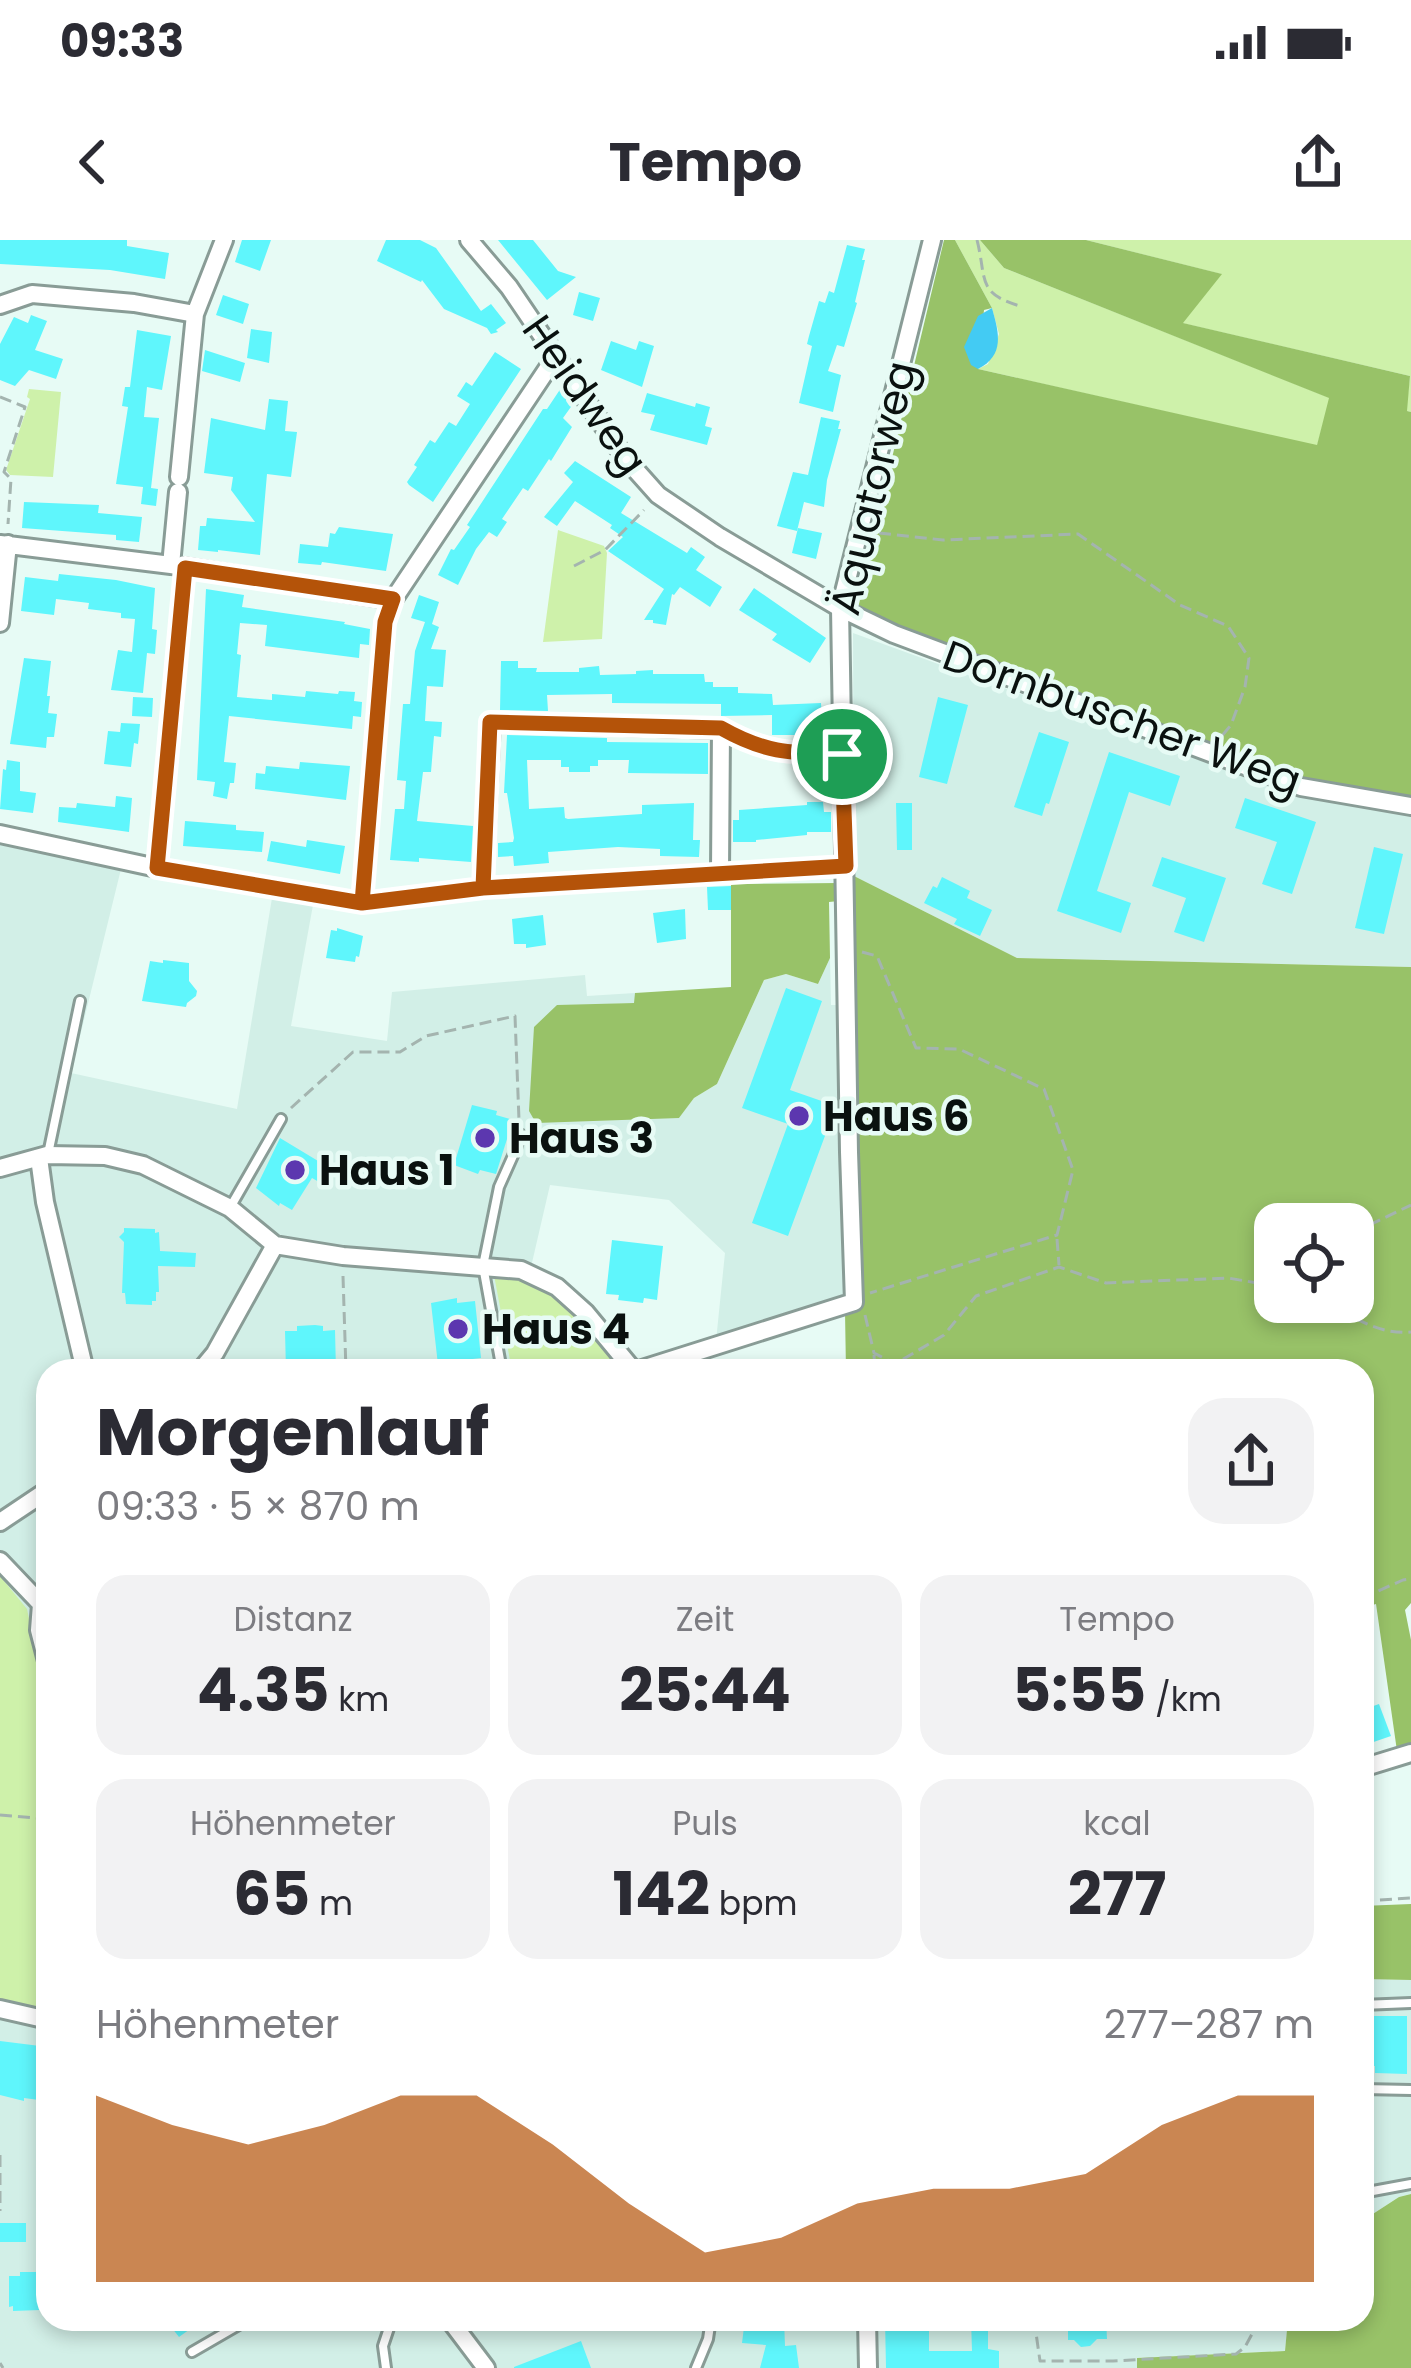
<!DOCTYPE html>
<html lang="de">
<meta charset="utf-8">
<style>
:root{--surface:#fff;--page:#f2f2f3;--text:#2b2b33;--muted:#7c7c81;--accent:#b45309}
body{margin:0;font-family:Poppins,sans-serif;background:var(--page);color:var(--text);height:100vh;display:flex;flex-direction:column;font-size:45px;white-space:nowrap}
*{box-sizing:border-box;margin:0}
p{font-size:39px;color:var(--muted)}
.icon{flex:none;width:66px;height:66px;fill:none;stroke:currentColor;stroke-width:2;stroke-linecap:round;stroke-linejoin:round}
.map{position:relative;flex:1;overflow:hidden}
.sheet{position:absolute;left:36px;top:1119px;width:1338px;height:972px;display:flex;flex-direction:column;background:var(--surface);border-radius:36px;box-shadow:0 6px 18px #0003}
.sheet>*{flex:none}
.buttons{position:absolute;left:1254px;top:963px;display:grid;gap:24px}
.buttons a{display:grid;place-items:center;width:120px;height:120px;border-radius:24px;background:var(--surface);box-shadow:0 6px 18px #0003;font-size:60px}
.pin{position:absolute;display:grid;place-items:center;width:102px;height:102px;color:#fff;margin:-51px;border:6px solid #fff;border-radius:50%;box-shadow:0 3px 12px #0007}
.round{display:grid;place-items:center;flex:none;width:126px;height:126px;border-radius:36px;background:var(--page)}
.summary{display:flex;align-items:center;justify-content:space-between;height:204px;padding:0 60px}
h1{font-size:66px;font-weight:700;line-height:90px}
.metrics{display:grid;grid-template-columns:repeat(3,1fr);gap:18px;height:204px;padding:12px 60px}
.metrics div{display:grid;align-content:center;border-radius:30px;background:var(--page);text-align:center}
.metrics b{font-size:60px;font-weight:700}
.metrics small{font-size:33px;font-weight:400}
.metrics p{font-size:33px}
.chart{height:336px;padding:24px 60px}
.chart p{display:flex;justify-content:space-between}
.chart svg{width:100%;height:216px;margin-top:12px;fill:var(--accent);opacity:.7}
.status{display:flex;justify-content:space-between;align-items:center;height:84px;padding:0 60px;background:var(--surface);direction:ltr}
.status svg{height:33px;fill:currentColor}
header{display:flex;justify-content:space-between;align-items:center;height:156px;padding:0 60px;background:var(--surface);font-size:54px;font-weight:700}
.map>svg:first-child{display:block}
.built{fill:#d2efe7}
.green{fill:#cef1aa}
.forest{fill:#98c268;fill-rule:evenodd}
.water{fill:#43cbf3}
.building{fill:#5ff6fc}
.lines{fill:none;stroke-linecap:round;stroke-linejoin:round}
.lane-casing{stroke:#899c96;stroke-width:14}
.street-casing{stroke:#899c96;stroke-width:22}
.path{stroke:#a4b4af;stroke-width:3;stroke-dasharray:12 6;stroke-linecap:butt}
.lane{stroke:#fff;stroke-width:8}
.street{stroke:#fff;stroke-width:16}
.route-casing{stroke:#fff;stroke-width:24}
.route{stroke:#b45309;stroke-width:15}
.poi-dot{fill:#5c37af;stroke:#e7fbf5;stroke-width:4.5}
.labels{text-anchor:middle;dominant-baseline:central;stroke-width:9;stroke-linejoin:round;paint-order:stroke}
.street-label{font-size:42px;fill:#0a110f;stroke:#e7fbf5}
.poi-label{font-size:42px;font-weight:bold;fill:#0a110f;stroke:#e7fbf5;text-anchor:start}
</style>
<div class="status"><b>09:33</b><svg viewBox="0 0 49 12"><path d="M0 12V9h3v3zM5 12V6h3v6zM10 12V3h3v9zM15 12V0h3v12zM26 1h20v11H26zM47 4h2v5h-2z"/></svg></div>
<header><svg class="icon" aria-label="back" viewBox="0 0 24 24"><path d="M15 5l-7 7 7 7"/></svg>Tempo<svg class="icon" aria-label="share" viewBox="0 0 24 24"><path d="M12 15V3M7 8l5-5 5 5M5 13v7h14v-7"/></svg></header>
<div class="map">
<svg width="1411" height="2128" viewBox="0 0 1411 2128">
<rect width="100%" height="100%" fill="#e7fbf5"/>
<path class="built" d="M853 393 1298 555 1411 576V727L1017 718 854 636Z
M0 605 121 629 71 833 237 869 272 658 313 665 291 786 387 801 392 752 585 735 587 756 635 753V763L557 766 679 878 694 858 717 844 764 740 786 734 818 744 830 718 831 765H841L845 1059 716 1101 725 1013 669 960 550 945 531 1027 586 1066 637 1121 646 1123 654 1131H48V2079H860L861 2128H0Z
M1362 1739 1411 1740V1954L1399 1957 1362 1981Z
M874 2079H1288L1285 2111 1137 2118V2128H875Z"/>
<path class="green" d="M955 0H980L1004 28 1330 158 1317 206 978 129 988 124 999 94 992 68Z
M1086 0H1411V172L1406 171 1410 136 1182 83 1221 34Z
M29 149 61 152 53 237 10 235 6 230 30 159 27 157Z
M558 290 604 306 607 313 602 399 543 402Z
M891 382 1303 537 1269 530 893 389Z
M499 1030 542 1045 584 1079 620 1124 618 1131H512L494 1035Z
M0 1336 27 1369 39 1427 48 1439V1772L0 1762Z"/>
<path class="forest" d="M944 0H955L992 68 984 70 978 129 1317 205 1329 158 1004 28 980 0H1086L1222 34 1183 83 1410 136 1407 171 1411 172V557L1303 537 856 369Z
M854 636 1017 718 1411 727V1363L1405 1370 1411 1400V1508L1397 1511 1376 1364 1362 1368V1131H846L845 1072 859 1066ZM1275 984H1353V1062H1275Z
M839 643V661L829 662 830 718 818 744 786 734 764 740 717 844 694 858 679 878 536 883 529 871 534 787 557 765 634 763 635 753 731 747V644Z
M1411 1664V1740L1362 1739V1666Z
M1411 1954V2128H1137V2118L1285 2111 1288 2079H1362V1981L1399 1957Z"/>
<path class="water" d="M992 68C999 93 1005 115 978 129L971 125 964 107 978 76Z"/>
<path class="building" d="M0 0H127V6L169 13 165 39 110 30 0 24Z
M242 0H271L260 31 235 22Z
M386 0H420L436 8 481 71 491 64 506 83 496 90 498 92 491 94 487 88 444 69 422 40 421 42 377 21Z
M498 0H533L558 31 576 37 547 60Z
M847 5 865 9 862 20H865L855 62 857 63 844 107 837 105 828 131 841 135 833 172 799 163 812 106 807 104 809 96 819 61 825 63 829 51 834 53Z
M579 52 600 58 593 81 573 75Z
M223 55 249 64 243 84 216 75Z
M31 75 47 81 35 110 63 119 56 139 29 130 15 146 0 140V104L14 77 28 83Z
M251 89 272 92 269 123 247 118Z
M137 90 171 96 162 150 147 147 144 177 159 178 151 248 158 249 156 266 141 264 143 247 116 244 128 167 122 166 125 147H130Z
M611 101 636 110 639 101 654 106 642 147 601 130Z
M205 110 245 123 240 142 202 131Z
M495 112 521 129 433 262 409 245 407 242 417 227 414 225 430 200 435 203 449 182 456 186 470 164 457 156 466 142 472 146Z
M561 148 573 164 563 178 572 187 551 221 549 219 528 251 523 248 502 279 507 282 497 297 489 292 476 309 458 345 438 335 451 309 454 310 470 287 467 285 543 169H547Z
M647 153 695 167 696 163 710 167 705 186 712 188 707 205 650 190 655 175 641 172Z
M269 159 288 161 285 191 297 192 291 237 267 234 260 315 218 310V312L198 310 200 286H206L207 278 255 282 231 250 233 237 204 233 211 178 265 190Z
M821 177 840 181 838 189H841L827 240 824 267 804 262 797 291 777 286 793 232 808 235Z
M575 221 631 257 621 273 687 313 691 307 705 317 696 330 722 347 710 367 680 347 674 355 672 354 666 385 653 383V380H644L664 349 608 311 623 297 610 288 612 285 575 261 557 286 544 277 573 242 564 233Z
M24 262 99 265 98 273 142 277 139 302 116 300V295L22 288Z
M339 287 393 294 386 331 322 322 321 325 298 323 300 304 328 307 330 293 335 294Z
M798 288 822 293 816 319 792 313Z
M59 334 116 340 155 348 152 389 157 390 155 414 147 413 143 453 111 450 118 410 132 412 135 379 121 378V373L88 369 89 363 56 359 54 375 21 371 25 337 58 341Z
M754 348 826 398 810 423 772 400 777 394 739 370Z
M206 349 244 355 242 367 345 382 344 384 370 389 369 405 360 404 359 418 265 406 267 385 240 383 237 414 241 415 237 457 272 460V454L305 457 306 451 338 454 339 451 355 452 354 461 362 462 361 477 353 476 352 489 229 476 224 522 236 523 234 543H230L227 559 213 556 215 542 197 540Z
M419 355 439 362 432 384 439 387 431 409 446 410 443 447 427 446 425 481 442 482 441 497 434 496 431 532H423L417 581 473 586 471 622 419 618V622L390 620 395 569H404L406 541 397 540 403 464H410L415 411 425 382 411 378Z
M24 418 51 421 47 456H50L48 473 57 474 54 497H47L46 508 10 504Z
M501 421H518V428H537L536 432H579V428L599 426 600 435 636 434V431L653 430V434H704L705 442H713V447H738V453L772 454 773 465 821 463 823 495H772V475L721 476V464L612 463V454L547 455 548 471 500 470Z
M133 457 153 458 152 477 132 476Z
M938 457 968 465 947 544 919 537Z
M121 483 140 484 138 504 134 503 131 527 104 524 108 491 120 492Z
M1039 492 1069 502 1049 564 1046 563 1042 576 1014 567Z
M507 495 607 498V502L708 503V534L628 533 629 520H598V526H590V532H569V527H561V520H527L529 569 564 567 565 578 568 579 642 574V565L694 563 693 600H700L699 617 660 616V609L618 607 548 612 549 623 514 626 513 616 498 617V603L513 602 514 598 507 553H504Z
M1109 512 1180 536 1170 566 1129 552 1097 651 1131 663 1121 693 1057 671Z
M7 520 20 522V551L36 553 33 573 0 569 3 529 6 530Z
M300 522 350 526 346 560 255 549 256 533 265 534 266 526 299 529Z
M116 556 132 558 129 592 58 582 59 567 76 568 77 563 115 567Z
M1245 558 1316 582 1292 654 1262 644 1277 602 1235 588Z
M807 562H823L824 572H831V592H807V595L756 600V602H733V580H739V570L807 565Z
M896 563H912V610H897Z
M185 581 236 585V590L264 592 262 612 183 606Z
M307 600 345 606 340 634 267 621 271 601 306 607Z
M1374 607 1403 614 1384 694 1355 688Z
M1162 617 1226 638 1204 702 1174 692 1186 658 1152 646Z
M942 637 970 651 967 658 992 670 980 696 954 684 957 679 924 663 933 646 937 648Z
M731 646V670H708L707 647Z
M685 669 686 699 657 703 653 673Z
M543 675 546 705 526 708V704H514L512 679Z
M337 688 363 696 359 717 356 716 355 722 326 718 331 690 337 691Z
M163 720 189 723V741L197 751 196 756 187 763 186 767 142 761 150 721 163 723Z
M786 748 822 761 790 850 836 866 788 996 752 983 788 884 742 868Z
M472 865 497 871 496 875 513 880 496 934 480 930 478 934 454 925Z
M280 898 328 927 319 942 312 938 292 970 280 963 279 966 256 948Z
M124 988 155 989V993L159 992 160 1011 196 1013 195 1027 158 1026 159 1052H156V1061H152V1065L126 1064 125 1053H122L124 1002 119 997 124 992Z
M612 1000 663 1006 657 1060 644 1058 643 1063 618 1060 619 1055 606 1054Z
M457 1058V1063L475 1061 481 1118 464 1120V1124L438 1125 431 1063Z
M315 1085 323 1086V1091L335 1090 336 1131H286L285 1091H297V1086Z
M1379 1464 1391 1496 1362 1506V1470Z
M1362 1776H1407V1834L1375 1833V1826H1362Z
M0 1801 48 1807V1825L44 1824 39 1860 24 1858V1861L0 1855Z
M0 1983H26V2002H0Z
M20 2032H39V2034H44L40 2070 13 2071V2066L9 2067V2036H20Z
M165 2079H204L179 2097Z
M745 2079H784L785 2106 796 2105 799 2128H760L766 2105 742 2103Z
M885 2079H929V2111H972L971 2079H988V2109L999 2111V2128H886Z
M1068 2079H1106L1107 2099H1097L1090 2106 1081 2107 1074 2100H1068Z
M581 2101 591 2128H514V2127Z"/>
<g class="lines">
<defs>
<path id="lane" d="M48 914 80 761
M231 966 281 879
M502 1131 483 1026 499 947 516 909 520 894
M1362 1765 1411 1763
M1362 1849 1411 1850
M1362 1953 1411 1944
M192 2112 249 2079
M386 2128 383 2106 392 2079
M696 2128 708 2099 711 2079"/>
<path id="street" d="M469 0 509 47 625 218 658 255 720 297 840 368 894 394 1301 547 1411 566
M0 65 32 54 134 63 195 74
M179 237 195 74 224 0
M0 304 171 325 393 360
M171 325 178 252
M0 383 8 304
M0 594 157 628 362 663 483 648 846 626
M157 628 185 328
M483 648 491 482 721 489 720 633
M362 663 385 382 393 360 556 116
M39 918 45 962 85 1131
M0 928 47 915 105 916 143 925 230 968 275 1005 343 1016 521 1030 557 1047 586 1073 634 1131
M200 1131 215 1113 275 1005
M636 1131 854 1062 849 912 840 368 932 0
M0 1282 48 1250
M0 1321 41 1364 48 1366
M41 1364 39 1390 48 1425
M1362 1528 1411 1513
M0 1769 48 1780
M449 2079 486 2128
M867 2079 868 2128"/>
</defs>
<use href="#lane" class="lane-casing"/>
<use href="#street" class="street-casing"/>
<path class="path" d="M977 0C987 39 976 53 1020 66
M0 157 25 167 4 232 11 239 8 284
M879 293 943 300 1078 294 1180 365 1228 386 1249 418 1245 447 1231 485 1221 497
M574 326 605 310 644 270
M738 498 784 513 822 514
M862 712 877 716 916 808 959 809 1044 849 1073 930 1057 995 870 1053
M291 868 353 812H400L426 796 515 776 519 880
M1353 993 1411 965
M1057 999 1059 1025
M343 1036 346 1131
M1325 1062C1353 1077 1379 1095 1411 1092
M865 1075 874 1113 895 1124 944 1095 976 1056 1059 1027 1106 1043 1228 1038 1275 1046
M874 1115 875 1131
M1362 1358 1403 1340 1411 1339
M0 1575 48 1579
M1362 1661 1411 1658
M0 1915V1971
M1034 2079 1040 2121H1113L1236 2114 1245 2107 1260 2079
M0 2123 3 2128"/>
<use href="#lane" class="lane"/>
<use href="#street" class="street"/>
</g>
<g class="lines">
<defs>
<path id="route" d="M842 514 846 626 483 648 362 663 157 628 185 328 393 359 385 382 362 663 483 648 490 482 721 488C767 514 791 513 842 514"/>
</defs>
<use href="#route" class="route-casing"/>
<use href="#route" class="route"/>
</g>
<g class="poi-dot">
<circle cx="799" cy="876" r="12"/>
<circle cx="485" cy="898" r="12"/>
<circle cx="295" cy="930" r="12"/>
<circle cx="458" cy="1089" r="12"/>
</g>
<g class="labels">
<g class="street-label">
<text transform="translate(585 155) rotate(55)">Heidweg</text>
<text transform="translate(873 248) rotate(-77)">Äquatorweg</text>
<text transform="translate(1122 478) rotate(20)">Dornbuscher Weg</text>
</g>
<g class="poi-label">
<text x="823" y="876">Haus 6</text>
<text x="509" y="898">Haus 3</text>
<text x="319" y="930">Haus 1</text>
<text x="482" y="1089">Haus 4</text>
</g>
</g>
</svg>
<div class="buttons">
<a><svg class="icon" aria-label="locate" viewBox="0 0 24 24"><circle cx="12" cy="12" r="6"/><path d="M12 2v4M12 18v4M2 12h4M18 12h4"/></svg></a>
</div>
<div class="pin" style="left:842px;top:514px;background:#1e9e55"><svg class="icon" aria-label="arrive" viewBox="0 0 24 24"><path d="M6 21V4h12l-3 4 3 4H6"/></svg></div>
<section class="sheet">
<div class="summary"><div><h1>Morgenlauf</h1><p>09:33 · 5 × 870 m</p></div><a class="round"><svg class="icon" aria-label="share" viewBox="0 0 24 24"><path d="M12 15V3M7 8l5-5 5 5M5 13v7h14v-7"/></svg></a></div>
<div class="metrics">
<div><p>Distanz</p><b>4.35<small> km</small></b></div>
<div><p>Zeit</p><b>25:44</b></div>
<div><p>Tempo</p><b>5:55<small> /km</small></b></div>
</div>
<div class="metrics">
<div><p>Höhenmeter</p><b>65<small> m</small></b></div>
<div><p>Puls</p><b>142<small> bpm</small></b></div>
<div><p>kcal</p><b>277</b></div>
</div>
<div class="chart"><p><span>Höhenmeter</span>277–287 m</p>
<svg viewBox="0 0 160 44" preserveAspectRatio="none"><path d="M0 44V6L10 12L20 16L30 12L40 6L50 6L60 16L70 28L80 38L90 35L100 28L110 25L120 25L130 22L140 12L150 6L160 6V44z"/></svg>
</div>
</section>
</div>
